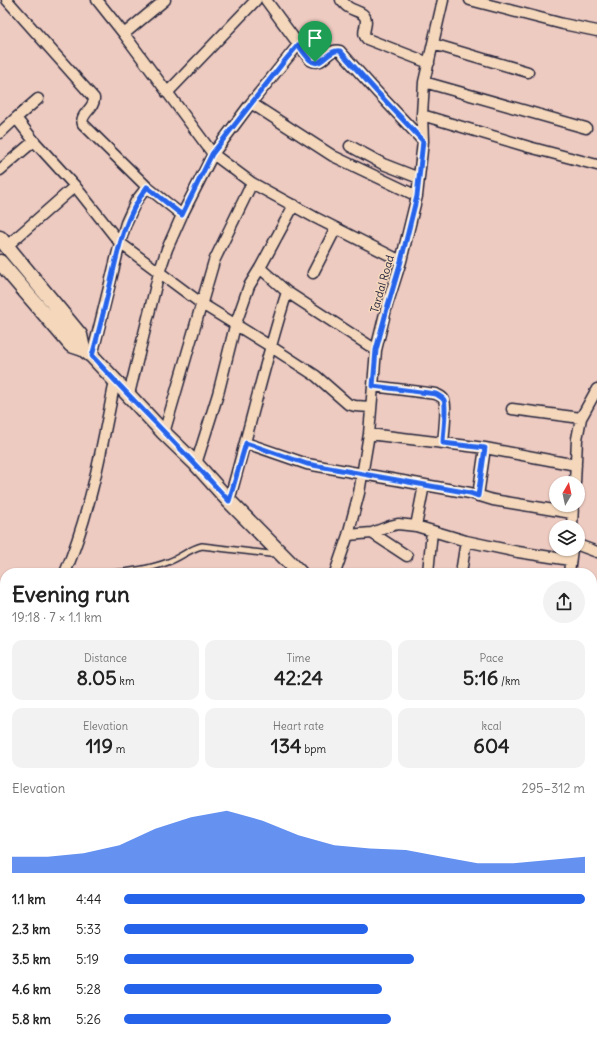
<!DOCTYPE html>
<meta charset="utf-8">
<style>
:root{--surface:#fff;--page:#f2f2f2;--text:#222;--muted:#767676;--accent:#2563eb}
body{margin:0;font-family:Delius,sans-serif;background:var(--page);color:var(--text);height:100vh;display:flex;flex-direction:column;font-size:15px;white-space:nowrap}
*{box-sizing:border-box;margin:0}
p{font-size:13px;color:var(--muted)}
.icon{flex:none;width:22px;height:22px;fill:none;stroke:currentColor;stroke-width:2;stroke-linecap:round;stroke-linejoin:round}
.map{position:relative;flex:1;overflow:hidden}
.sheet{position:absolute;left:0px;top:568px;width:597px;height:474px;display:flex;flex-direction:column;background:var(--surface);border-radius:16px 16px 0 0;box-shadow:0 1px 3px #0004}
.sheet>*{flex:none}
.needle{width:26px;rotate:9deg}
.tools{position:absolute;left:549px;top:476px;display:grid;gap:8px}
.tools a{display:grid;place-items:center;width:36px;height:36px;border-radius:50%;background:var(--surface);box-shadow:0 1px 3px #0004;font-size:20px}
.pin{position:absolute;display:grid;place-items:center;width:34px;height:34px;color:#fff;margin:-41px -17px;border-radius:50% 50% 50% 0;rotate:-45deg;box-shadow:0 0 4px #0007}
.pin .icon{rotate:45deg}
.round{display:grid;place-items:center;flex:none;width:42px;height:42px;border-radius:21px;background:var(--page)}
.head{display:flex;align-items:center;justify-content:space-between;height:68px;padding:0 12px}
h1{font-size:22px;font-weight:700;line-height:30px}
.stats{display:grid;grid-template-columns:repeat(3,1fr);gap:6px;height:68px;padding:4px 12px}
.stats div{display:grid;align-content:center;border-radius:10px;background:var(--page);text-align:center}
.stats b{font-size:20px;font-weight:700}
.stats small{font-size:11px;font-weight:400}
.stats p{font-size:11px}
.chart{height:112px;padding:8px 12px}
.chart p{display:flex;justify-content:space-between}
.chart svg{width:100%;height:72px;margin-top:4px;fill:var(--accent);opacity:.7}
ul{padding:0 12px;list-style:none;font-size:13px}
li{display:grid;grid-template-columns:64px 48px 1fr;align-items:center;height:30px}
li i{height:10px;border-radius:5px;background:var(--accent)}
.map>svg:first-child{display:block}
.water{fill:#81d2da;stroke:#5b8c9a}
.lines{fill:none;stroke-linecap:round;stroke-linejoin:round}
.service-casing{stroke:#22223b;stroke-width:8}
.minor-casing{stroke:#22223b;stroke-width:13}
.secondary-casing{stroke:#22223b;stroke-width:17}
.service{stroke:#f5d8bc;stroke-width:5}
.minor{stroke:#f5d8bc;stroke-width:10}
.secondary{stroke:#f5d8bc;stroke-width:14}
.route-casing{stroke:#fff;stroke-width:8}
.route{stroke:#2563eb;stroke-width:5}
.labels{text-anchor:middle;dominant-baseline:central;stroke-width:3;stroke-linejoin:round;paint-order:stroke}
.street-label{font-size:11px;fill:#22223b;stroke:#f5d8bc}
</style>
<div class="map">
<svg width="597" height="1042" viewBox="0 0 597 1042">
<rect width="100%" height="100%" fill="#eecbc1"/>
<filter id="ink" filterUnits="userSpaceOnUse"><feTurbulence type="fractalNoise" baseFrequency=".025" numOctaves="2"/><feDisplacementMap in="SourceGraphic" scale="8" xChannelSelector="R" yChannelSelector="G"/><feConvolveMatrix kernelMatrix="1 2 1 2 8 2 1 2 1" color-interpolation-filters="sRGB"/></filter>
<g filter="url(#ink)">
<path class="water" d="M5 732V889H0V735Z"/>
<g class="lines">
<defs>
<path id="service" d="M113 573C132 571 150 569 168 562 180 558 189 549 202 546L270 554 278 553
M470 1037 499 1041 508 1037"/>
<path id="minor" d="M7 0 94 98C95 109 79 114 83 124L147 187 182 215
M97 0 124 34 213 154 252 183 314 217 401 261
M266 0 310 60C325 68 326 47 340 51L377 92 423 141
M341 0C343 2 345 5 348 7 353 11 362 11 365 17 369 25 360 32 367 39L429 63
M470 0 563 24 597 31
M124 34 165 0
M433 44 528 72
M424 82 586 128
M167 93 256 0
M251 103 333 156 417 196
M422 115 529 147 597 165
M16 118 38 99
M0 133 16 118 34 141 75 186 120 243 202 304 270 346 316 376 348 404 355 406 371 407
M350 146 383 164 419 178
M0 170 34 141
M7 246 75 186
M260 268 287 292 376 350
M313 273 336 228
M92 356 120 243 126 223 136 201 147 187
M373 386 436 394C439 396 442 396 444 400 447 407 444 434 443 443
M129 394 159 273 167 249 182 215 213 154 251 103 298 45
M512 409 581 418
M164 433 214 261 252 183
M369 434 485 448 576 465
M246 443 307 464 470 493 493 500 572 513
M196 464 218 394 235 326 249 286 260 268 294 205
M575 483 577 439 581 418 597 389
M478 496 485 448
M229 501C249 431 265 361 287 292
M416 526 424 485
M572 527 573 505
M372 533 407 556
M348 535 372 533 390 526 398 524 416 526 466 541 518 552 570 560
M578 545 597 552
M65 573C91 511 102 446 115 381
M335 573 348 535 359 493 369 434 376 350 387 305 401 261 417 196 423 141 422 115 424 82 443 0
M428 573 432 531
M461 573 466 541
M569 573 572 549
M592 607H597
M0 663 5 661
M592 676H597
M592 701H597
M592 750H597
M592 800 597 801"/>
<path id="secondary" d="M0 238 80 335 83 349
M0 262 71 345 83 349 92 356 164 433 196 464 229 501 300 573
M592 882 597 887
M391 1042 393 1037"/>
</defs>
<use href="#service" class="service-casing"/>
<use href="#minor" class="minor-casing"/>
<use href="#secondary" class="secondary-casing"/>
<use href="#service" class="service"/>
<use href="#minor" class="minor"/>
<use href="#secondary" class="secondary"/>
</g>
</g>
<g class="lines" filter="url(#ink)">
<defs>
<path id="route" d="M298 45C302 50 306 56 310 60 321 70 328 48 340 51L377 92 423 141 417 196 401 261 388 305 376 350 373 386 436 394C439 396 442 397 444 400 447 407 443 434 443 443L485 448 478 496 470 493 307 464 246 443 229 501C185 452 137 405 92 356 99 331 105 306 111 281 119 245 125 217 147 187L182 215 212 154 282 64Z"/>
</defs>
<use href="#route" class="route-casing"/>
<use href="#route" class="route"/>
</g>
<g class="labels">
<g class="street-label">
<text transform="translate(382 284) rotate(-74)">Tardal Road</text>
</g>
</g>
</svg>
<div class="tools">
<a><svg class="needle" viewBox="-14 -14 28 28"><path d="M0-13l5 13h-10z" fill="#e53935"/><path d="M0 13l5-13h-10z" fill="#767676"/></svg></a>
<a><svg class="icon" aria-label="layers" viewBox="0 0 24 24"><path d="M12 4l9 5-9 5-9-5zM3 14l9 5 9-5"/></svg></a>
</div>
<div class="pin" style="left:315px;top:62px;background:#1e9e55"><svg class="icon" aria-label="arrive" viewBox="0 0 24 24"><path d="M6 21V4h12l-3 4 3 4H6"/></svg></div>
<section class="sheet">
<div class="head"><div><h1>Evening run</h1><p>19:18 · 7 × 1.1 km</p></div><a class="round"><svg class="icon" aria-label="share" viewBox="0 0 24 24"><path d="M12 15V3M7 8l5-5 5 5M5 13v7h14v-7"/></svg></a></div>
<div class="stats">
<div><p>Distance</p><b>8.05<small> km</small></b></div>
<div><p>Time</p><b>42:24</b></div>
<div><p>Pace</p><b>5:16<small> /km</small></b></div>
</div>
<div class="stats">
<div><p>Elevation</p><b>119<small> m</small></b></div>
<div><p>Heart rate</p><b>134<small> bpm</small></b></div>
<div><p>kcal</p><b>604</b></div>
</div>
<div class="chart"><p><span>Elevation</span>295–312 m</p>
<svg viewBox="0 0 160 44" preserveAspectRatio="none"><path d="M0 44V34L10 34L20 32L30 27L40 17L50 10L60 6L70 12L80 21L90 27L100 29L110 30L120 34L130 38L140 38L150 36L160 34V44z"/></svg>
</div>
<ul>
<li><b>1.1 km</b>4:44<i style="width:100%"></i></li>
<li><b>2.3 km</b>5:33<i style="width:53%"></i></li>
<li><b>3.5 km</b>5:19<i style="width:63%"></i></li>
<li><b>4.6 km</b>5:28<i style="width:56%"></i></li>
<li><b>5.8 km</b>5:26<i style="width:58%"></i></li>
</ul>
</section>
</div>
